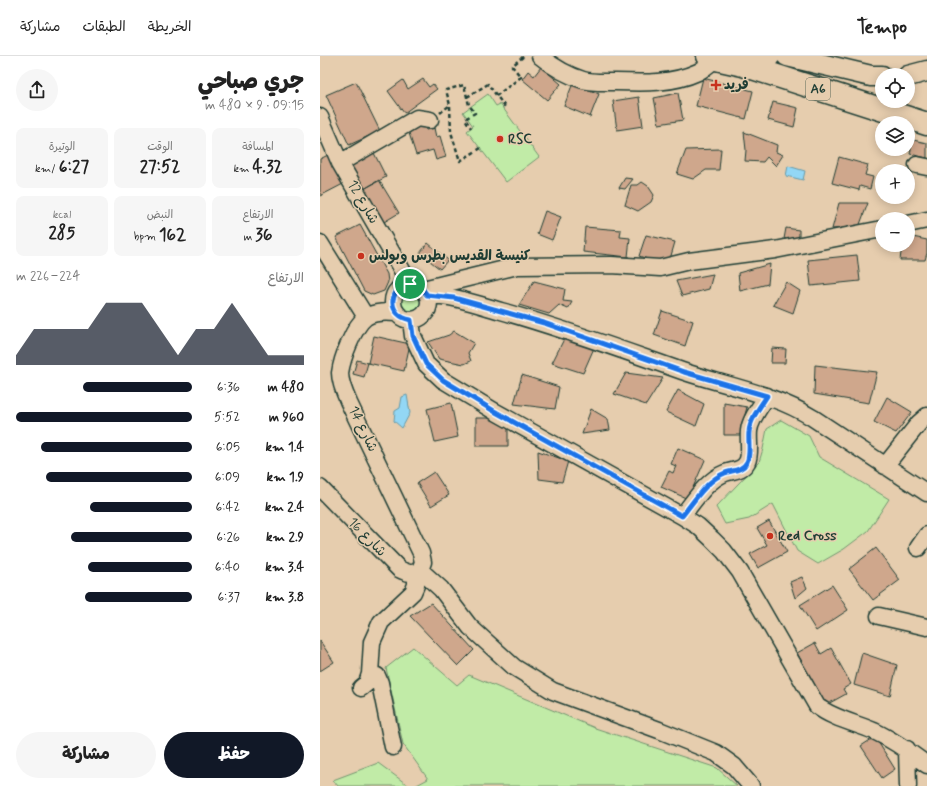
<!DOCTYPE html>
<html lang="ar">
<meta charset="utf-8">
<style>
:root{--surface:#fff;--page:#f6f6f6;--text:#222;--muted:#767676;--line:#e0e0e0;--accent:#111827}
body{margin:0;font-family:Mynerve,"Playpen Sans Arabic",sans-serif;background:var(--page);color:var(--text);direction:rtl;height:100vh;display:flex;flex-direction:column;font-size:15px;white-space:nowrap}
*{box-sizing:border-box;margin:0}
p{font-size:13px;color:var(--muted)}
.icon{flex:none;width:22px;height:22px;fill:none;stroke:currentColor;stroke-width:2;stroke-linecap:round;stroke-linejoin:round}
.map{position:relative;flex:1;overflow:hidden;direction:ltr}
.details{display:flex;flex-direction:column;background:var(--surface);width:320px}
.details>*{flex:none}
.buttons{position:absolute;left:555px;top:12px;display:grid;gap:8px}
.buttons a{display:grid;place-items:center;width:40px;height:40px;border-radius:50%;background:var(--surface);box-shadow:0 2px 10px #0003;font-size:20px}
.pin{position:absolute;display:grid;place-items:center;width:34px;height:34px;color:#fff;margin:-17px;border:2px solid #fff;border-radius:50%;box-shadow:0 1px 4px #0007}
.round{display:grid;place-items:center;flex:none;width:42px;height:42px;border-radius:21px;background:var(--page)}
.head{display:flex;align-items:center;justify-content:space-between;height:68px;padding:0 16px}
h1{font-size:22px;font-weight:800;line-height:30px}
.metrics{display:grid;grid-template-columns:repeat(3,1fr);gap:6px;height:68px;padding:4px 16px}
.metrics div{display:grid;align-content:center;border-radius:8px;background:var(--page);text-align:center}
.metrics b{font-size:17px;font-weight:800}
.metrics small{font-size:11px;font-weight:400}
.metrics p{font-size:11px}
.chart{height:112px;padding:8px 16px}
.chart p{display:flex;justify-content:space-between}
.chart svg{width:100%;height:72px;margin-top:4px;fill:var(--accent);opacity:.7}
.cta{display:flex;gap:8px;margin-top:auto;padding:8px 16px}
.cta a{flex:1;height:46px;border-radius:24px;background:var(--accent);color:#fff;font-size:16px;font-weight:800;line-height:46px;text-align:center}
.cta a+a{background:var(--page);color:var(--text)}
ul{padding:0 16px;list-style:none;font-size:13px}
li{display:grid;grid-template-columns:64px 48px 1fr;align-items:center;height:30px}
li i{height:10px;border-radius:5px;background:var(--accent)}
header{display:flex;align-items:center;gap:24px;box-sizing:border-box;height:56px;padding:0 20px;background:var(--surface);border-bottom:1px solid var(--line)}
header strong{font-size:19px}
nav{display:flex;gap:22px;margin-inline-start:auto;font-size:14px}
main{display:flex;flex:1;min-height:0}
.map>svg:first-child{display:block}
.green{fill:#c1eba7;stroke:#70946e}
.water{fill:#93d7f5;stroke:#6599a8}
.building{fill:#cfa78c;stroke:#1f3d34}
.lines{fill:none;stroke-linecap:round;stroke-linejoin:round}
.minor-casing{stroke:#1f3d34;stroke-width:19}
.tertiary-casing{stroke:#1f3d34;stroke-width:23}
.trunk-casing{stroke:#1f3d34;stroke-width:25}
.path{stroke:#1f3d34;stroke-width:2.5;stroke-dasharray:4 3;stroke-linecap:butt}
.minor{stroke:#e6cdae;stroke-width:16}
.tertiary{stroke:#e6cdae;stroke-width:20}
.trunk{stroke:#e6cdae;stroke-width:22}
.route-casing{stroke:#fff;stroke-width:8}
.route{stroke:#1a73e8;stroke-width:5}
.poi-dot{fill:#c8321e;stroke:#e6cdae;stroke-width:1.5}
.labels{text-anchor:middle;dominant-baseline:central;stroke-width:3;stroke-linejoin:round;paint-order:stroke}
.shield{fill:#e6cdae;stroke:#5b6859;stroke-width:1}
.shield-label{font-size:13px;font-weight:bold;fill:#1f3d34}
.poi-label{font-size:14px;font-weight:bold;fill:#1f3d34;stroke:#e6cdae;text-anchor:start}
.street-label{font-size:14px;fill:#1f3d34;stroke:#e6cdae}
</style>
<header>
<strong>Tempo</strong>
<nav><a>الخريطة</a><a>الطبقات</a><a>مشاركة</a></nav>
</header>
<main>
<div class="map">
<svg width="607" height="730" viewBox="0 0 607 730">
<rect width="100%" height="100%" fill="#e6cdae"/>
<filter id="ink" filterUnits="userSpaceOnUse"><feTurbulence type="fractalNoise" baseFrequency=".025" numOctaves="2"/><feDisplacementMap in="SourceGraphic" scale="8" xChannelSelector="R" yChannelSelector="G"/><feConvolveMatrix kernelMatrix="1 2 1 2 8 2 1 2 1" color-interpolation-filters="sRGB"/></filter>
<g filter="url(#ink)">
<path class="green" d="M168 38 176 50 180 48 219 101 186 126 147 75 153 70 143 56Z
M79 246a11 11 0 1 1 22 0a11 11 0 1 1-22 0Z
M461 364 489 380 499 401 569 443 548 475 524 493 498 508 477 495 453 448 429 463 405 468 396 451 439 406 443 393 447 373Z
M93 591 137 629 149 619 275 672 397 712 417 730H95L108 723 83 688 66 612Z
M58 707 89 730H18L13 724Z"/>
<path class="water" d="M468 110 485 115 483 124 466 120Z
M87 339 90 357 82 372 74 365 75 355 80 352 82 341Z"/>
<path class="building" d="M221 11 241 28 227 44 202 23 208 15 214 20Z
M383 22 433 35 426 63 376 50Z
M103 23 109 31 113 28 117 33 84 57 68 35 83 24 88 33Z
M36 26 60 75 29 89 6 39Z
M253 27 279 38 270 61 244 50Z
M358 37 363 64 339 68 334 42Z
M319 41 323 70 297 74 293 45Z
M453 46 478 52 474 71 448 64Z
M103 66 106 74 114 72 116 81 120 80 126 101 116 104 113 94 96 99 87 71Z
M424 76 457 89 456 96 463 99 456 110 447 101 443 106 425 105 426 94Z
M593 84 607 87V102L590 98Z
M401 93 399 114H386L373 123 357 118 366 94Z
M54 97 66 121 44 133 31 109Z
M10 98 25 127 0 140V103Z
M519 101 548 109 545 119 553 121 550 133 540 130 539 134 512 127Z
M305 122 313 123 305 133 299 132Z
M59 124 79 157 64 166 44 133Z
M322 126 328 130 334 139 331 146 318 155 305 149 311 129H318Z
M519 147H548L539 171 512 173Z
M225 155 241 161 232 184 217 178Z
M40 169 67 218 68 226 64 235 53 239 44 235 16 181Z
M265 171 301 174 300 181 310 182 308 201 263 196Z
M466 172 479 174V182L464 183Z
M326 179 355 186 348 210 319 200Z
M588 180 607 184V197L605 204H580L582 189H588Z
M108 187 128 204 120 213 100 197Z
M537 199 540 225 491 230 488 204Z
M450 208 448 228 420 235 418 217Z
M393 218 389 233 362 240 356 225Z
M214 225 245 233 243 245 252 246 248 253 239 249 229 258 199 249Z
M466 226 480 235 473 257 453 249Z
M342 255 373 265 365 290 334 279Z
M134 275 154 287 148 297 151 305 144 308 119 303 108 286 129 279Z
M54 280 90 288 84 315 48 307Z
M245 281 274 292 263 317 232 307Z
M452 292 466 293 465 307H451Z
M37 304 48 307 44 321 33 318Z
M495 309 557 316 549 347 494 338Z
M306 317 343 322 326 349 294 338Z
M202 319 239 331 235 353 194 348Z
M358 334 384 348 376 370 346 356Z
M567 341 592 356 576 377 554 366Z
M131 347 138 381 115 386 107 353Z
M404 347 427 351 420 379H404Z
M271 353 288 363 290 374 262 378Z
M156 362H179L188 366V390H156Z
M358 392 385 404 368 443 341 431 349 415 353 417 356 410 351 408Z
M218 395 248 405 242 426 219 423Z
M114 416 129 439 111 450 97 427Z
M449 465 467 496 438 512 430 498 447 489 437 472Z
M556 492 580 524 553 544 529 513Z
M482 521 487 532 475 542 470 526Z
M512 529 528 554 496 575 480 549Z
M111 547 154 594 138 610 90 560Z
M0 585 14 606 0 615Z
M495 587 501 598 511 592 531 628 523 633 526 638 506 649 477 597Z
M542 597 577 609 570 640 534 629Z
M555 681 575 713 562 722 541 690Z"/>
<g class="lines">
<defs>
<path id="minor" d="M220 0C232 10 247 19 263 24 273 27 285 26 296 26 324 27 352 28 378 16 384 13 390 7 396 3
M0 61 20 107 90 228
M20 107 97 62 110 64
M597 109 607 111
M588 168 607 164
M0 187 46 261
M73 246a18 18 0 1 1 36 0a18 18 0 1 1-36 0Z
M103 233 197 210 291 209 340 212 369 205 455 194 562 173
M107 239C132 239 157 248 181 255 242 272 302 294 362 315 406 330 453 337 493 362L607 437
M77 257C67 256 55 255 46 261 34 270 22 302 20 317 20 327 25 338 29 347L101 497 103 506 100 514
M91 264 93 280 106 308 123 324 174 355 362 460 378 470 392 483 404 495 420 516 497 650C512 662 535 667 554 675 573 684 590 696 607 709
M565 410 599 367 607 360
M0 432 79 513C87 517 92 519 100 514
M362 460C374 445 387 424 405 417 413 414 422 415 427 406 431 398 428 385 429 375 430 363 441 350 447 340
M598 492 607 479
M100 514 121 533 150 571 194 611 233 635 339 674 396 697 414 710 431 730
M559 560 607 571
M50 618 57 620 60 627 73 691
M41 632 47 627 50 618 52 586 61 566 93 536 96 529V517
M587 693 588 730"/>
<path id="tertiary" d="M467 0 551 20H562
M423 9 450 0
M588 20 607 15"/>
<path id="trunk" d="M388 0 396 3 423 9 607 68"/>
</defs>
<use href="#minor" class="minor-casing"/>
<use href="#tertiary" class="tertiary-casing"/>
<use href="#trunk" class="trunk-casing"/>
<path class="path" d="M176 40 201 21 192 10 204 0
M147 41 168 28 185 51 183 53
M130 50 131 76 140 105 161 92
M120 57 130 49 126 34 144 29 149 49 155 57 145 63 151 72"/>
<use href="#minor" class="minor"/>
<use href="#tertiary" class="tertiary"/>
<use href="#trunk" class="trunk"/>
</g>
</g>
<g class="lines" filter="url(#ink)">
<defs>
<path id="route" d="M90 228 100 230 107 239 134 242 224 267 364 316 447 340C440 351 430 363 429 376 428 385 431 398 427 406 422 415 413 414 405 417 387 424 374 445 362 460L174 355 123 324 106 308 93 280 91 264C67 260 67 233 90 228Z"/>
</defs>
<use href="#route" class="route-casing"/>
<use href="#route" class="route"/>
</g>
<g class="poi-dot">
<path d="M394 23h4v4h4v4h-4v4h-4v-4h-4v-4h4z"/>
<circle cx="180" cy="83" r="4"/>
<circle cx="41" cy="200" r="4"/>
<circle cx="450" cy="480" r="4"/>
</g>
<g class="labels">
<rect class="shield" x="486" y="22" width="24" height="22" rx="3"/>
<g class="shield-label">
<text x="498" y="33">A6</text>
</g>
<g class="poi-label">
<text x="404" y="29">فريد</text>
<text x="188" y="83">RSC</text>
<text x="49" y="200">كنيسة القديس بطرس وبولس</text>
<text x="458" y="480">Red Cross</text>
</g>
<g class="street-label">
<text transform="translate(43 146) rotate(60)">شارع 12</text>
<text transform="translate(43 373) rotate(64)">شارع 14</text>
<text transform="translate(47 481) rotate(46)">شارع 16</text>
</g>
</g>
</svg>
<div class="buttons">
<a><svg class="icon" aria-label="locate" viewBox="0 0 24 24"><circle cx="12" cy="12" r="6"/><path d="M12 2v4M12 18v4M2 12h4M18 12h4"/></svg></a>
<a><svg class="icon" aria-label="layers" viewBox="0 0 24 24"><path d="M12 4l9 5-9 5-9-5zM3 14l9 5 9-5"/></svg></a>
<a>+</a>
<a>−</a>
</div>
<div class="pin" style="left:90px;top:228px;background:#1e9e55"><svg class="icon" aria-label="arrive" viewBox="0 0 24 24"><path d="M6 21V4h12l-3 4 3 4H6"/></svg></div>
</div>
<section class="details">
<div class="head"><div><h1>جري صباحي</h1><p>09:15 · 9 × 480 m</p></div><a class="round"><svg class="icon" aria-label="share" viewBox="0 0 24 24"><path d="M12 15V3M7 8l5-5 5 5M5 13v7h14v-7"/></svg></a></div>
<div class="metrics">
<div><p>المسافة</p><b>4.32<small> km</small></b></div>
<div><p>الوقت</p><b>27:52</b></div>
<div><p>الوتيرة</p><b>6:27<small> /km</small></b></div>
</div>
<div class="metrics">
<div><p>الارتفاع</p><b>36<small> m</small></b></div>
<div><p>النبض</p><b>162<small> bpm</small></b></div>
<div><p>kcal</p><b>285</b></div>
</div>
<div class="chart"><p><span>الارتفاع</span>224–226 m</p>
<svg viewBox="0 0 160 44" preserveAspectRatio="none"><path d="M0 44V38L10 22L20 22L30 22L40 22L50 6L60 6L70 6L80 22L90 38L100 22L110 22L120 6L130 22L140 38L150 38L160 38V44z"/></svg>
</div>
<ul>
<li><b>480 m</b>6:36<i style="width:62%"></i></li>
<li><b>960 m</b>5:52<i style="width:100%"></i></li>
<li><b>1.4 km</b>6:05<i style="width:86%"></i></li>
<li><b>1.9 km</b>6:09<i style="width:83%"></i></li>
<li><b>2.4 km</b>6:42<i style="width:58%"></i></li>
<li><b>2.9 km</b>6:26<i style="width:69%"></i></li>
<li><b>3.4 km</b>6:40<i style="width:59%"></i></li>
<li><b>3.8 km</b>6:37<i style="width:61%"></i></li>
</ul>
<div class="cta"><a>حفظ</a><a>مشاركة</a></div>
</section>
</main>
